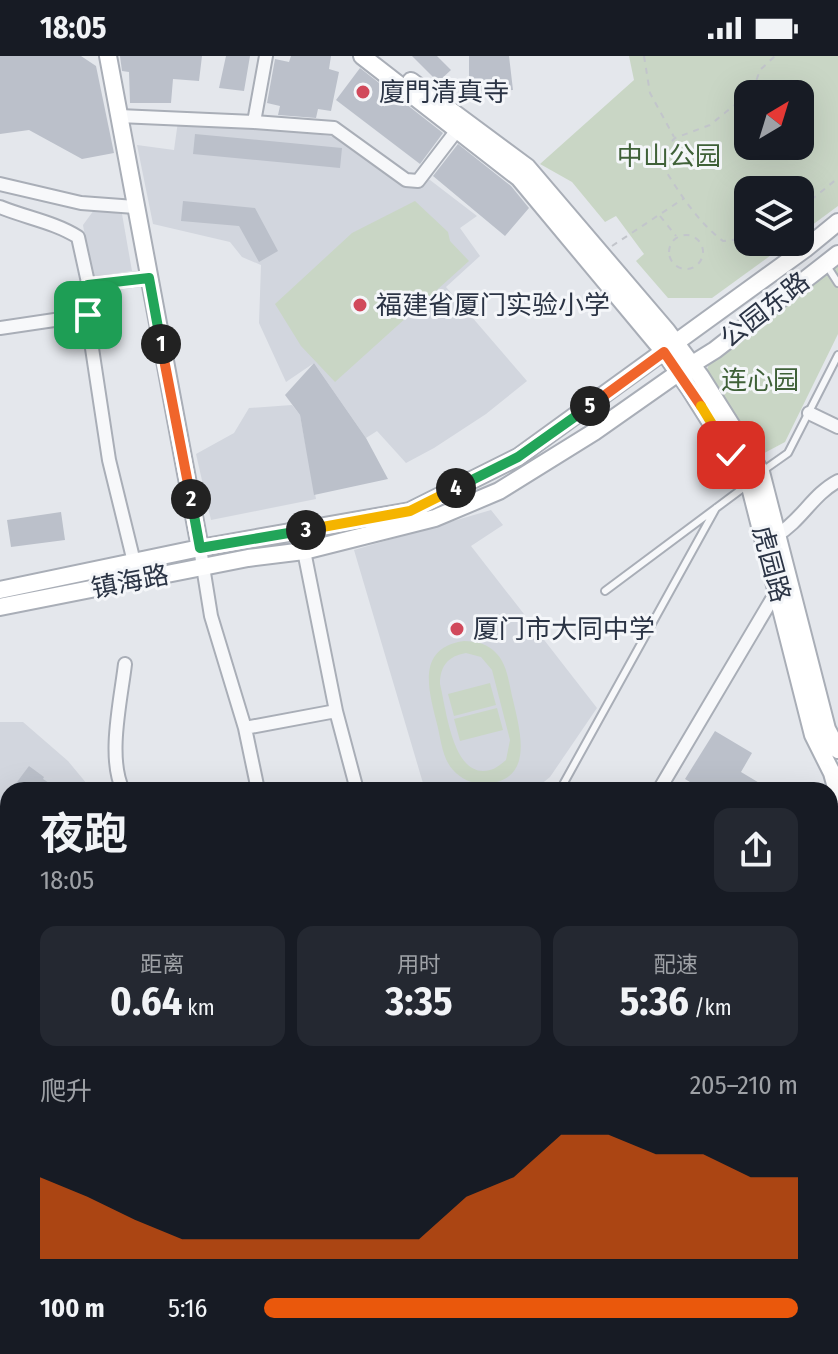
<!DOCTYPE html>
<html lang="zh">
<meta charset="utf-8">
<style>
:root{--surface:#171b24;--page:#242831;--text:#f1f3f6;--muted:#9ea1a6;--accent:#ea580c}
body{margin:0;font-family:"Fira Sans Condensed","Noto Sans SC",sans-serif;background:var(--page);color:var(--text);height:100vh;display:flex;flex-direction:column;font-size:30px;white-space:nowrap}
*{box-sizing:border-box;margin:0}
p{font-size:26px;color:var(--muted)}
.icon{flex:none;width:44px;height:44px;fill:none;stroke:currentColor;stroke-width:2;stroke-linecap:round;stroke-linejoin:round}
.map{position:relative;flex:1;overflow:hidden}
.side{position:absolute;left:0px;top:726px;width:838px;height:572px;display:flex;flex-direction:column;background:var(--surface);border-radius:24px 24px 0 0;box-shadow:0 8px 32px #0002}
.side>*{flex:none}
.needle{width:52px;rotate:38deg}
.tools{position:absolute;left:734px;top:24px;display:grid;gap:16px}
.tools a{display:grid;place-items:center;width:80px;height:80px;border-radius:16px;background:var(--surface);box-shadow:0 8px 32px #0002;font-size:40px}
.pin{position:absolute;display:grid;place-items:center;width:68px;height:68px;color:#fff;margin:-34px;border-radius:16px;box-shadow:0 4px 12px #0006}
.km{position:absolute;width:40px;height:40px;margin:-20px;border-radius:50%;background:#222;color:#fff;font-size:22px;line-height:40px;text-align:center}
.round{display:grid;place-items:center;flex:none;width:84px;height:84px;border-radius:16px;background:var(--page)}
.overview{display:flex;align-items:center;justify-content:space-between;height:136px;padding:0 40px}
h1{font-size:44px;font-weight:700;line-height:60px}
.figures{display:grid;grid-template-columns:repeat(3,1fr);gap:12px;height:136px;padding:8px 40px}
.figures div{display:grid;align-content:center;border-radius:16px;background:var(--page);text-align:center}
.figures b{font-size:40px;font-weight:700}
.figures small{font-size:22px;font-weight:400}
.figures p{font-size:22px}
.chart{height:224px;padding:16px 40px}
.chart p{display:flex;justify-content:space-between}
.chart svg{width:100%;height:144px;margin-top:8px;fill:var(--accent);opacity:.7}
ul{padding:0 40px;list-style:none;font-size:26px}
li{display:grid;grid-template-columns:128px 96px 1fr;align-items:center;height:60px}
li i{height:20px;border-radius:10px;background:var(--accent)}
.status{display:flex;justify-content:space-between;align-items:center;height:56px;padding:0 40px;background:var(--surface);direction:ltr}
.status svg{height:22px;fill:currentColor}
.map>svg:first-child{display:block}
.built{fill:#d2d6de}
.green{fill:#c9d6c5;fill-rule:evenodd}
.building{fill:#bbc0ca}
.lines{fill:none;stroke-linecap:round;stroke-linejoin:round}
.lane-casing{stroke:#a9aeb7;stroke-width:10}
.street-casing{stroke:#a9aeb7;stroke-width:16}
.secondary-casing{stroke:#a9aeb7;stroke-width:20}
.path{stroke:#c2c5cb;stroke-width:2;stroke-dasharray:6 6;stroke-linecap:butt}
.lane{stroke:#f7f8fa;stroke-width:6}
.street{stroke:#f7f8fa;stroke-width:12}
.secondary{stroke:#fff;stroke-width:16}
.split-1-casing{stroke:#fff;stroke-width:16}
.split-2-casing{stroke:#fff;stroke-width:16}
.split-3-casing{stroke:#fff;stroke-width:16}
.split-4-casing{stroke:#fff;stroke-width:16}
.split-5-casing{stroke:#fff;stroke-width:16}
.split-6-casing{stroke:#fff;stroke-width:16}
.split-7-casing{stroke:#fff;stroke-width:16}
.split-1{stroke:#22a559;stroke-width:10}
.split-2{stroke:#f0652b;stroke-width:10}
.split-3{stroke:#22a559;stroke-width:10}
.split-4{stroke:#f5b400;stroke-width:10}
.split-5{stroke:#22a559;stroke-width:10}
.split-6{stroke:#f0652b;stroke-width:10}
.split-7{stroke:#f5b400;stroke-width:10}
.poi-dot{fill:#d1495b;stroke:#f4f6f9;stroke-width:3}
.labels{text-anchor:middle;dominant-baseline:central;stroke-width:6;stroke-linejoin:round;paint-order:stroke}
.poi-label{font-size:26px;fill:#2b3445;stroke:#f4f6f9;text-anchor:start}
.park-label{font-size:26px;fill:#3f6138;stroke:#f4f6f9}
.street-label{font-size:26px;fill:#2b3445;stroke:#f4f6f9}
</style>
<div class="status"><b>18:05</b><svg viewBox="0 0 49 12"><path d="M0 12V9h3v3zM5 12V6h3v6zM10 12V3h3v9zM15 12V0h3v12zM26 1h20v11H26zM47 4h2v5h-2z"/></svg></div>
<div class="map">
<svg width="838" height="1298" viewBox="0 0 838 1298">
<rect width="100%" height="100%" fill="#e4e7ec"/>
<path class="built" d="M179 58 349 83 406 117 430 124 477 160 460 172 480 200 446 231 527 325 486 358 434 392 406 407 377 375 366 382 314 307 286 326 259 267 261 209 242 201 230 186 153 168 137 89 174 94Z
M94 154 122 158 132 215 92 221 83 169Z
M292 349 300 359 316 443 211 464 196 398 234 377 249 352Z
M491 454 503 469 471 490 597 652 550 721 534 734H425L354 494Z
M0 666H23L68 705 92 734H8V923L0 934Z"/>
<path class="green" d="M629 0H838V150L800 178V134H748V186H789L712 242H668L636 205 644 198 616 160 605 166 572 126 540 108 634 24ZM748 38H800V90H748Z
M415 145 448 176 450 185 469 205 335 326 301 290 275 248 352 177Z
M838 206V278L785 386 751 404 701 327 717 290Z
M464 585C477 585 488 588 497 598 508 610 509 629 513 644 520 675 535 724 486 728 474 729 461 723 453 714 442 702 441 683 437 668 429 635 415 592 464 585ZM466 597 481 601 492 614 510 684 506 704C499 710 493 715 483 715 452 715 446 652 440 628 440 610 448 600 466 597Z
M490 627 496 649 454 660 448 638Z
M497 652 503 674 460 685 454 663Z
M18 1290H119L128 1298H13Z"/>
<path class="building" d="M0 0H81L96 10 114 97 82 103 29 74 0 78Z
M120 0H202L199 25 173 23 171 47H130L129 16 122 15Z
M226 0H250L244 35 219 32Z
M291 0H331L329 13 339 16 331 55 318 53 316 62 278 59 280 50 267 47 275 3 289 6Z
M412 0H437L451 14 438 26Z
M469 0H509L513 34 480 35 478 23 469 24Z
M360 12 443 77 420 108 336 44Z
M195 78 342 92 340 112 193 98Z
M458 88 511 130 529 152 505 180 433 120Z
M183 145 255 152 278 195 259 206 239 170 181 165Z
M314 307 366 382 388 423 314 439 300 359 285 339Z
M61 456 65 484 11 491 7 464Z
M715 675 752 697 741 716 771 734H703L685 723Z
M29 710 44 721 43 723 60 734H11Z
M0 784 8 788V861L0 855Z"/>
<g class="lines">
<defs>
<path id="lane" d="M827 210 838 227
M761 416 788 397 838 299
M605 535 747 429
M560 734 716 452
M0 771 8 777
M0 869 8 875
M830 1122 838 1109
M830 1208 838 1265"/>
<path id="street" d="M119 60 254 66 266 0
M254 66 334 72 406 124 418 125 457 74
M0 128 81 147 135 151
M0 151C27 162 54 166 78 181L89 231 88 266 109 404 134 506
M88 229 149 222
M0 272 88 259
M809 357 838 371
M777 479C801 465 813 438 838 425
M200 492 211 560 245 672 336 655 304 495
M336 655 357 734
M245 672 258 734
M123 734C107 702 121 643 125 608
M659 734 778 533
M830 817 838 804
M0 937 8 926"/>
<path id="secondary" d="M108 0 200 492
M362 0 519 122 664 296 689 332 749 427 813 679 832 717 838 739
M411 25 527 111 667 275 701 321 761 416 827 673 838 694
M0 534 200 492 410 455 518 401 805 193 838 166
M0 551 248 502 304 495 435 462 499 435 594 376 678 317 715 294 838 198
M830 1041 838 1032
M830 1059 838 1049
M759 1298 764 1290
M778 1298 781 1290"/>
</defs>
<use href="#lane" class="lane-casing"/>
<use href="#street" class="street-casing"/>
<use href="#secondary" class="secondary-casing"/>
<path class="path" d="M644 0 650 37 674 81
M800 149 811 144 838 122
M660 160 676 180
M748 177 739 183 723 185C694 163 676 131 657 101L675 82 710 69 753 34 760 14 775 0
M669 196a17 17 0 1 1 34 0a17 17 0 1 1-34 0Z
M612 190 683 143
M160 1290 163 1298
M91 1298 95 1290
M369 1298 377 1290
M400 1298 403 1290"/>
<use href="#lane" class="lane"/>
<use href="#street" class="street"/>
<use href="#secondary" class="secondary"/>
</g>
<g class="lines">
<defs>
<path id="split-1" d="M88 259V229L149 222 161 288"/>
<path id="split-2" d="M161 288 191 443"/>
<path id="split-3" d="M191 443 200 492 306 474"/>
<path id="split-4" d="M306 474 410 455 456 432"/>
<path id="split-5" d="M456 432 518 401 590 350"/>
<path id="split-6" d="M590 350 664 296 701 350"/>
<path id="split-7" d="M701 350 731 399"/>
</defs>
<use href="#split-1" class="split-1-casing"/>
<use href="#split-2" class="split-2-casing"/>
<use href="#split-3" class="split-3-casing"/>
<use href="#split-4" class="split-4-casing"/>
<use href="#split-5" class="split-5-casing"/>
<use href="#split-6" class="split-6-casing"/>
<use href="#split-7" class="split-7-casing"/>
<use href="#split-1" class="split-1"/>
<use href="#split-2" class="split-2"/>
<use href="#split-3" class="split-3"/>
<use href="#split-4" class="split-4"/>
<use href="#split-5" class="split-5"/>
<use href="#split-6" class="split-6"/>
<use href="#split-7" class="split-7"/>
</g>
<g class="poi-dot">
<circle cx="363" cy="36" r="8"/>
<circle cx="360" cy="249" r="8"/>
<circle cx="457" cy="573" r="8"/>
</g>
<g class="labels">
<g class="poi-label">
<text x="379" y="36">廈門清真寺</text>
<text x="376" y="249">福建省厦门实验小学</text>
<text x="473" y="573">厦门市大同中学</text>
</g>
<g class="park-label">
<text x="669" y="100">中山公园</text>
<text x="760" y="324">连心园</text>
</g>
<g class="street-label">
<text transform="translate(765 254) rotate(-38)">公园东路</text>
<text transform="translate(771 508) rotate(75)">虎园路</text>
<text transform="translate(130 526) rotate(-11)">镇海路</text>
</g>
</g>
</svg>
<div class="tools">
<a><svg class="needle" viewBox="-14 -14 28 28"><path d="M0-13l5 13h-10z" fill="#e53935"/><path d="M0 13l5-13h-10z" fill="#9ea1a6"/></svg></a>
<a><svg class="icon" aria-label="layers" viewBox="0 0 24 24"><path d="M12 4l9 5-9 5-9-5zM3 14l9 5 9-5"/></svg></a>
</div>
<div class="pin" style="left:88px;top:259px;background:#1e9e55"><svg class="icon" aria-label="arrive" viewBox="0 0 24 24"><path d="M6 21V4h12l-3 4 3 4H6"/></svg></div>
<div class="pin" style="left:731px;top:399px;background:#d93025"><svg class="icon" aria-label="check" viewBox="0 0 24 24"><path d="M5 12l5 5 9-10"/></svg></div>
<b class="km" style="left:161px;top:288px">1</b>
<b class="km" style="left:191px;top:443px">2</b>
<b class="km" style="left:306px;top:474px">3</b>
<b class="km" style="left:456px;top:432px">4</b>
<b class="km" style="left:590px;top:350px">5</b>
<section class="side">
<div class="overview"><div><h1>夜跑</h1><p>18:05</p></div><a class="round"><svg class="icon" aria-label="share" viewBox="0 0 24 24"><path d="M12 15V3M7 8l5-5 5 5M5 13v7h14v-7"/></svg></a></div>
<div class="figures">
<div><p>距离</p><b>0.64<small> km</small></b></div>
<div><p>用时</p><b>3:35</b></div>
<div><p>配速</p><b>5:36<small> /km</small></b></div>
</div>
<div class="chart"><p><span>爬升</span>205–210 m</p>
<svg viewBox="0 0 160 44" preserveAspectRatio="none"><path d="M0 44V19L10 25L20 32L30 38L40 38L50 38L60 38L70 38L80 38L90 25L100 19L110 6L120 6L130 12L140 12L150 19L160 19V44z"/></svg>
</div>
<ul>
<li><b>100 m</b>5:16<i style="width:100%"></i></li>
</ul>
</section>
</div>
